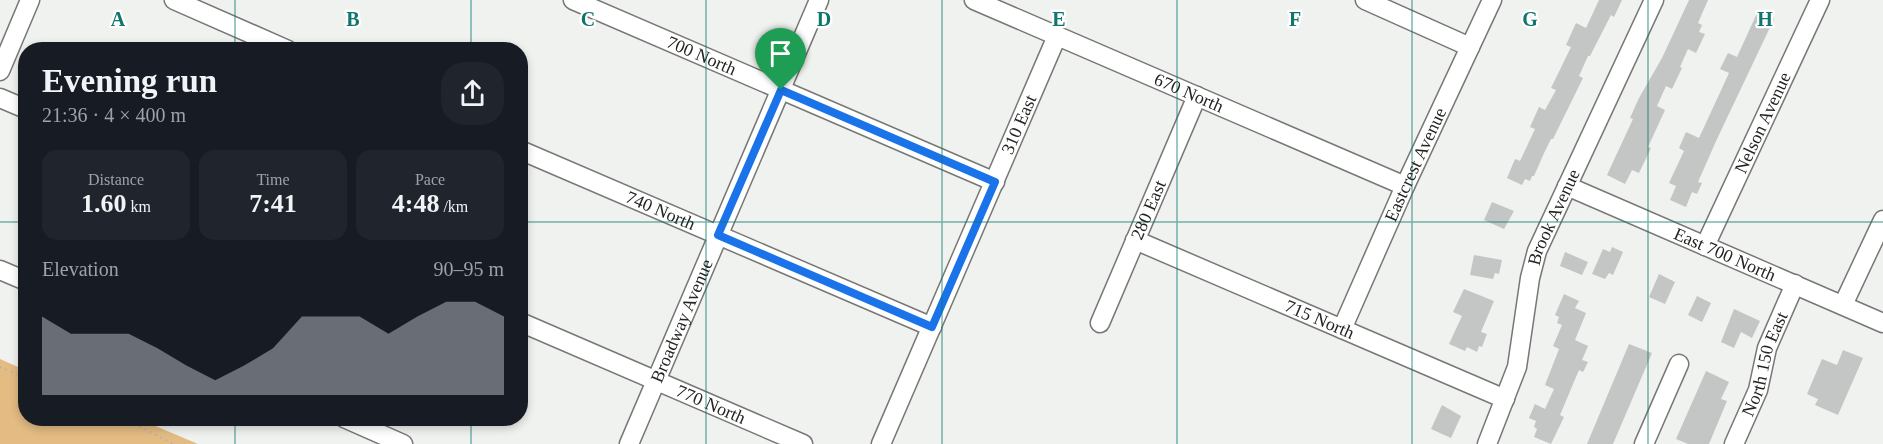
<!DOCTYPE html>
<meta charset="utf-8">
<style>
:root{--surface:#171b24;--page:#20242c;--text:#f1f3f6;--muted:#9ea1a6;--accent:#8c9099}
body{margin:0;font-family:"Times New Roman",serif;background:var(--page);color:var(--text);height:100vh;display:flex;flex-direction:column;font-size:22px;white-space:nowrap}
*{box-sizing:border-box;margin:0}
p{font-size:20px;color:var(--muted)}
.icon{flex:none;width:33px;height:33px;fill:none;stroke:currentColor;stroke-width:2;stroke-linecap:round;stroke-linejoin:round}
.map{position:relative;flex:1;overflow:hidden}
.panel{position:absolute;left:18px;top:42px;width:510px;height:384px;display:flex;flex-direction:column;background:var(--surface);border-radius:24px;box-shadow:0 3px 9px #0003}
.panel>*{flex:none}
.pin{position:absolute;display:grid;place-items:center;width:51px;height:51px;color:#fff;margin:-62px -26px;border-radius:50% 50% 50% 0;rotate:-45deg;box-shadow:0 0 6px #0007}
.pin .icon{rotate:45deg}
.round{display:grid;place-items:center;flex:none;width:63px;height:63px;border-radius:24px;background:var(--page)}
.summary{display:flex;align-items:center;justify-content:space-between;height:102px;padding:0 24px}
h1{font-size:33px;font-weight:800;line-height:45px}
.stats{display:grid;grid-template-columns:repeat(3,1fr);gap:9px;height:102px;padding:6px 24px}
.stats div{display:grid;align-content:center;border-radius:15px;background:var(--page);text-align:center}
.stats b{font-size:26px;font-weight:800}
.stats small{font-size:16px;font-weight:400}
.stats p{font-size:16px}
.chart{height:168px;padding:12px 24px}
.chart p{display:flex;justify-content:space-between}
.chart svg{width:100%;height:108px;margin-top:6px;fill:var(--accent);opacity:.7}
.map>svg:first-child{display:block}
.green{fill:#e3bb83}
.building{fill:#c3c6c4}
.lines{fill:none;stroke-linecap:round;stroke-linejoin:round}
.minor-casing{stroke:#777875;stroke-width:21}
.path{stroke:#b0b1af;stroke-width:2;stroke-dasharray:1.5 4.5;stroke-linecap:butt}
.minor{stroke:#fff;stroke-width:18}
.route-casing{stroke:#fff;stroke-width:12}
.route{stroke:#1a73e8;stroke-width:8}
.grid{fill:none;stroke:#0f766e;stroke-width:1.5;stroke-opacity:0.55}
.labels{text-anchor:middle;dominant-baseline:central;stroke-width:4.5;stroke-linejoin:round;paint-order:stroke}
.street-label{font-size:18px;fill:#242423;stroke:#fff}
.grid-label{font-size:20px;text-anchor:middle;font-weight:bold;fill:#0f766e;stroke:#fff;stroke-width:4.5;stroke-linejoin:round;paint-order:stroke}
</style>
<div class="map">
<svg width="1883" height="444" viewBox="0 0 1883 444">
<rect width="100%" height="100%" fill="#f0f2ef"/>
<path class="green" d="M0 359 25 370 26 418 139 419 198 444H0Z"/>
<path class="building" d="M1599 0H1622L1614 17 1611 15 1590 56H1588L1579 76 1583 78 1553 139H1551L1545 151 1534 176H1532L1530 181 1525 179 1522 185 1507 178 1515 159 1520 161 1535 129 1530 127 1539 107 1545 110 1556 90 1551 88 1571 47 1566 45 1576 23 1586 28Z
M1689 0H1708L1698 23 1702 25 1699 32 1705 34 1696 53 1688 49 1680 67 1682 68 1672 89 1666 86 1657 106 1665 110 1648 147 1651 148 1639 173 1632 170 1625 184 1607 175 1633 119 1630 118 1639 98 1662 58Z
M1758 11 1774 19 1717 139 1698 182 1702 183 1697 194 1692 192 1686 207 1670 200 1676 186 1669 183 1684 151 1679 148 1686 132 1699 138 1729 73 1720 69 1728 53 1737 57Z
M1492 202 1514 211 1504 229 1484 220Z
M1612 247 1623 252 1613 275 1609 273 1605 279 1592 274 1603 249 1610 252Z
M1565 252 1588 262 1582 275 1560 266Z
M1474 255 1502 260 1499 274 1495 273 1493 279 1470 275Z
M1659 274 1675 282 1665 304 1649 297Z
M1464 289 1494 301 1481 332 1487 334 1482 347 1479 346 1477 352 1467 347 1465 351 1449 344 1462 316 1453 312Z
M1564 294 1579 301 1575 308 1586 313 1575 340 1588 346 1582 360 1588 362 1583 372 1579 370 1560 415 1564 417 1551 444 1534 437 1537 429 1534 427 1536 421 1529 418 1535 404 1545 409 1554 389 1545 385 1559 349 1553 346 1562 325 1557 323 1559 317 1555 315Z
M1697 296 1711 303 1702 322 1688 315Z
M1734 309 1760 321 1752 338 1741 332 1734 348 1721 342Z
M1629 344 1652 353 1613 444H1587Z
M1843 350 1863 358 1838 415 1815 405 1818 399 1807 394 1822 359 1837 365Z
M1706 371 1729 382 1721 399 1727 401 1709 444H1688L1676 439Z
M1442 405 1461 416 1451 438 1431 429Z"/>
<g class="lines">
<defs>
<g id="minor">
<path d="M174 0 288 50"/>
<path id="s1" d="M573 0 995 182"/>
<path id="s2" d="M974 0 1405 186"/>
<path d="M1365 0 1470 47"/>
<path d="M0 71 30 0"/>
<path d="M0 98 26 109"/>
<path id="s3" d="M520 150 932 327"/>
<path id="s4" d="M1567 186 1883 323"/>
<path id="s5" d="M1135 240 1505 399"/>
<path id="s6" d="M1705 246 1820 0"/>
<path d="M0 270 26 281"/>
<path d="M1843 305 1883 220"/>
<path id="s7" d="M520 322 803 444"/>
<path id="s8" d="M1100 323 1197 96"/>
<path id="s9" d="M1342 329 1405 186 1492 0"/>
<path d="M344 418 403 444"/>
<path id="s10" d="M629 444 819 0"/>
<path id="s11" d="M881 444 1057 36"/>
<path id="s12" d="M1487 444 1517 367 1530 278 1537 251 1654 0"/>
<path d="M1644 444 1679 364"/>
<path id="s13" d="M1734 444 1758 390 1767 348 1795 284"/>
</g>
</defs>
<use href="#minor" class="minor-casing"/>
<path class="path" d="M0 367 26 378
M123 418 173 444"/>
<use href="#minor" class="minor"/>
</g>
<g class="lines">
<defs>
<path id="route" d="M781 90 995 182 932 327 718 235Z"/>
</defs>
<use href="#route" class="route-casing"/>
<use href="#route" class="route"/>
</g>
<path class="grid" d="M235 0V50M471 0V50M706 0V444M942 0V444M1177 0V444M1412 0V444M1648 0V444M0 222H26M520 222H1883M235 418V444M471 418V444"/>
<g class="labels">
<g class="street-label">
<text stroke="none"><textPath href="#s1" startOffset="140">700 North</textPath></text>
<text stroke="none"><textPath href="#s2" startOffset="234">670 North</textPath></text>
<text stroke="none"><textPath href="#s6" startOffset="136">Nelson Avenue</textPath></text>
<text stroke="none"><textPath href="#s11" startOffset="348">310 East</textPath></text>
<text stroke="none"><textPath href="#s9" startOffset="180">Eastcrest Avenue</textPath></text>
<text stroke="none"><textPath href="#s8" startOffset="123">280 East</textPath></text>
<text stroke="none"><textPath href="#s3" startOffset="153">740 North</textPath></text>
<text stroke="none"><textPath href="#s12" startOffset="238">Brook Avenue</textPath></text>
<text stroke="none"><textPath href="#s4" startOffset="172">East 700 North</textPath></text>
<text stroke="none"><textPath href="#s5" startOffset="201">715 North</textPath></text>
<text stroke="none"><textPath href="#s10" startOffset="134">Broadway Avenue</textPath></text>
<text stroke="none"><textPath href="#s13" startOffset="86">North 150 East</textPath></text>
<text stroke="none"><textPath href="#s7" startOffset="208">770 North</textPath></text>
</g>
</g>
<g class="grid-label">
<text x="118" y="26">A</text>
<text x="353" y="26">B</text>
<text x="588" y="26">C</text>
<text x="824" y="26">D</text>
<text x="1059" y="26">E</text>
<text x="1295" y="26">F</text>
<text x="1530" y="26">G</text>
<text x="1765" y="26">H</text>
</g>
</svg>
<div class="pin" style="left:781px;top:90px;background:#1e9e55"><svg class="icon" aria-label="arrive" viewBox="0 0 24 24"><path d="M6 21V4h12l-3 4 3 4H6"/></svg></div>
<section class="panel">
<div class="summary"><div><h1>Evening run</h1><p>21:36 · 4 × 400 m</p></div><a class="round"><svg class="icon" aria-label="share" viewBox="0 0 24 24"><path d="M12 15V3M7 8l5-5 5 5M5 13v7h14v-7"/></svg></a></div>
<div class="stats">
<div><p>Distance</p><b>1.60<small> km</small></b></div>
<div><p>Time</p><b>7:41</b></div>
<div><p>Pace</p><b>4:48<small> /km</small></b></div>
</div>
<div class="chart"><p><span>Elevation</span>90–95 m</p>
<svg viewBox="0 0 160 44" preserveAspectRatio="none"><path d="M0 44V12L10 19L20 19L30 19L40 25L50 32L60 38L70 32L80 25L90 12L100 12L110 12L120 19L130 12L140 6L150 6L160 12V44z"/></svg>
</div>
</section>
</div>
